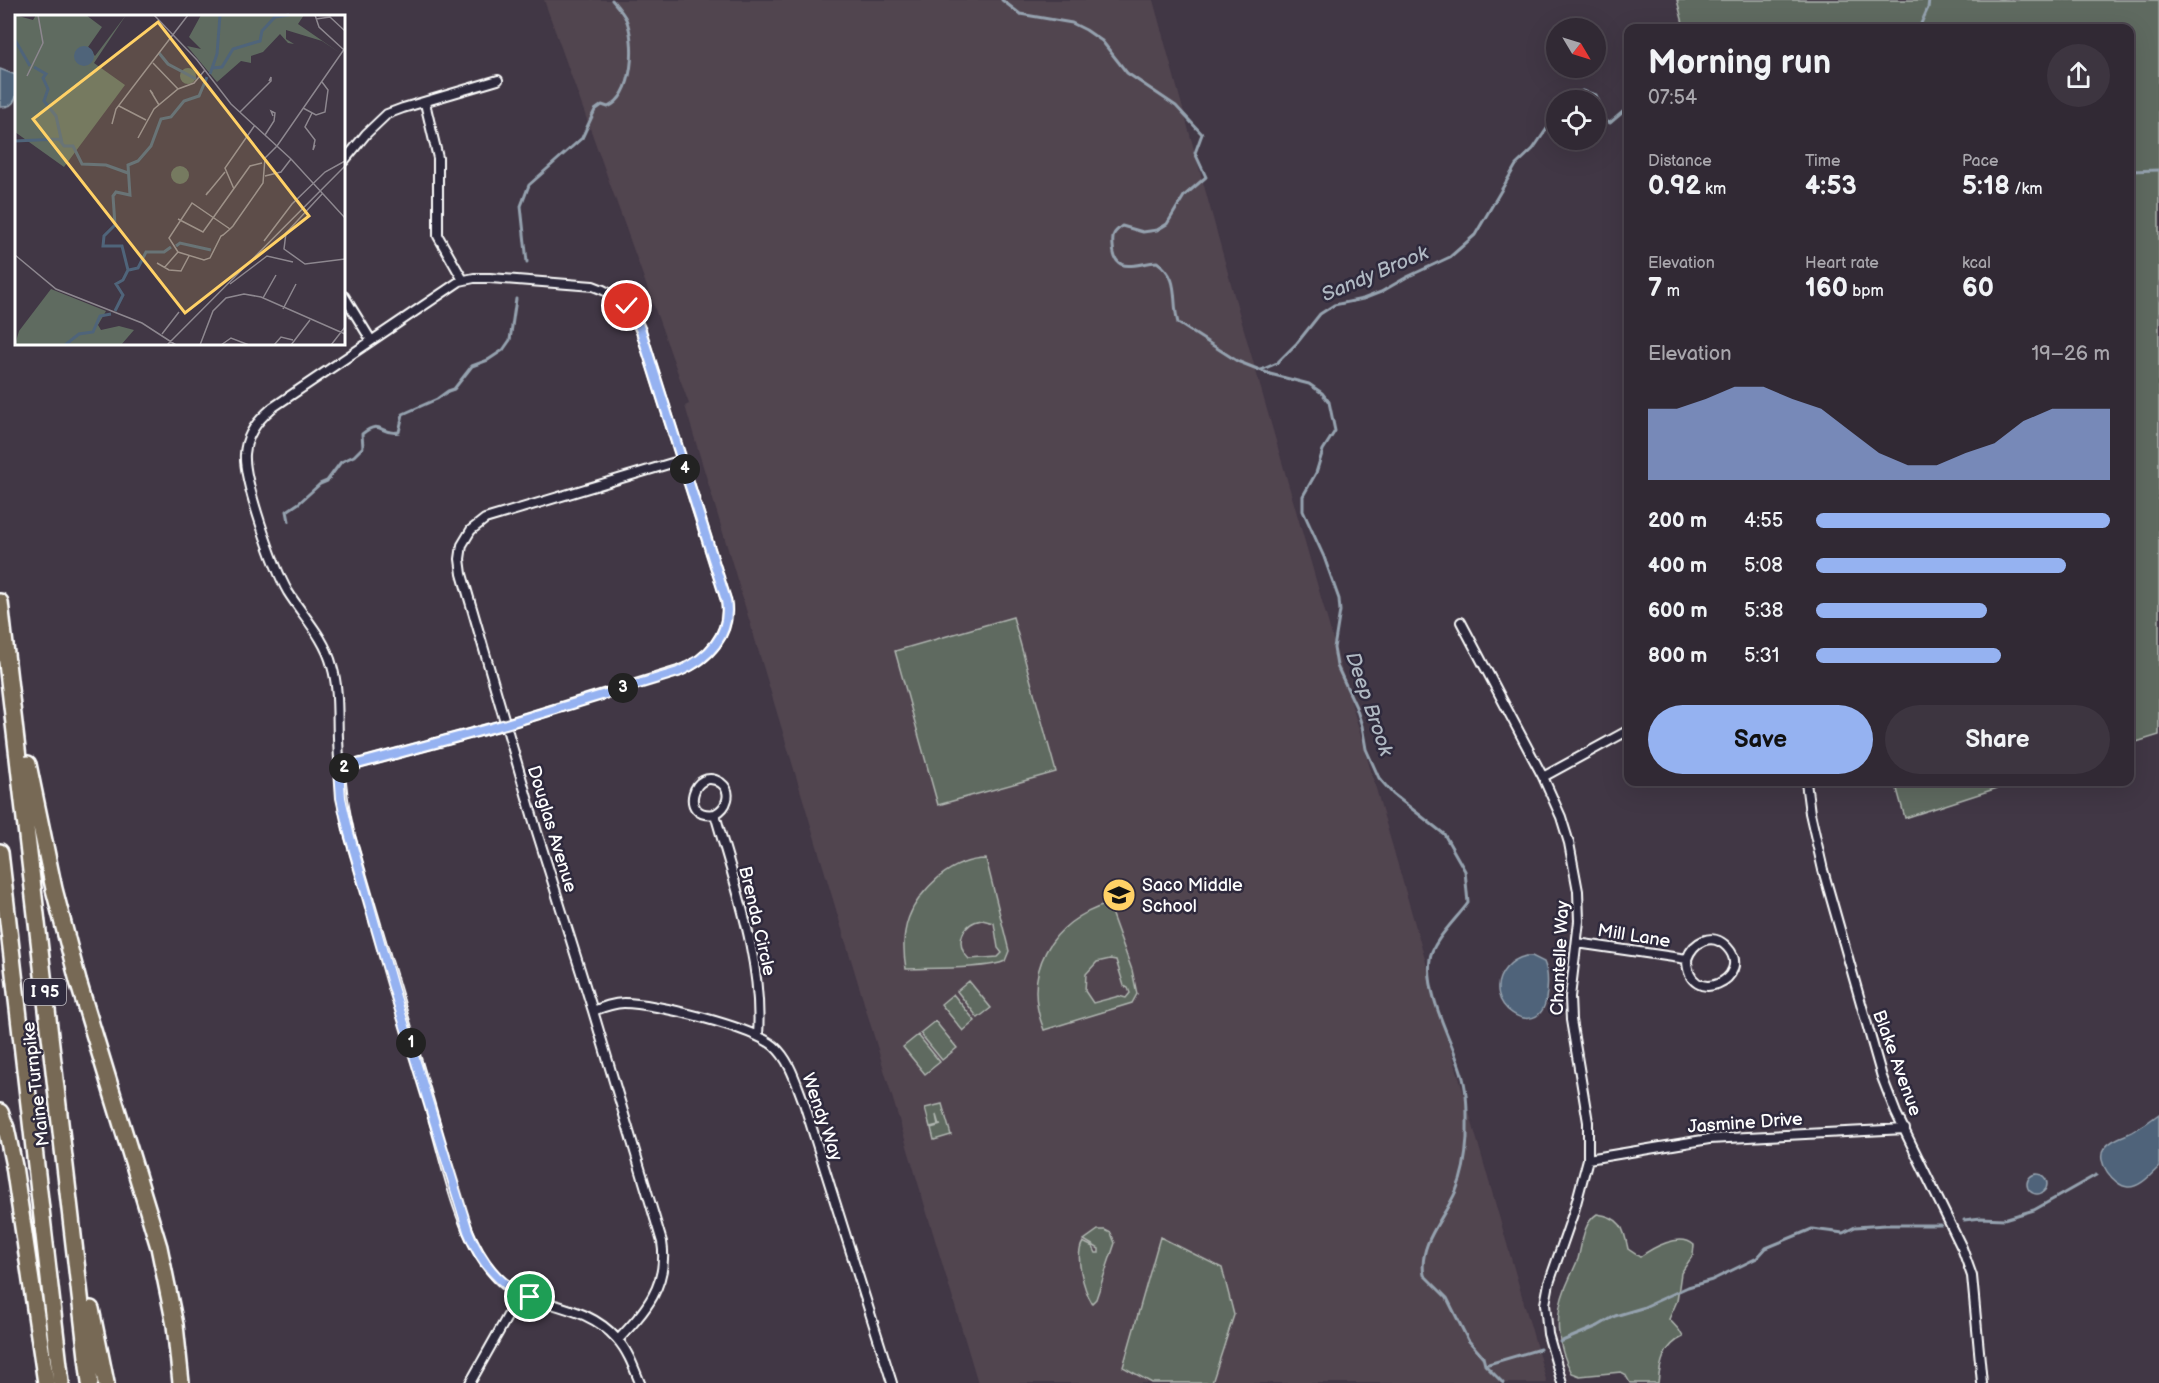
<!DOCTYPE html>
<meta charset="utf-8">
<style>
:root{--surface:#312934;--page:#3d3540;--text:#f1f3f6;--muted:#a8a6ac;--line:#4c454f;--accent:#95b2f1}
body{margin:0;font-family:"Balsamiq Sans",sans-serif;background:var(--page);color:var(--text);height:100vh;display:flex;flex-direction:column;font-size:22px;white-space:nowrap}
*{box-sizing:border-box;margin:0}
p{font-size:20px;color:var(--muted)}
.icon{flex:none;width:33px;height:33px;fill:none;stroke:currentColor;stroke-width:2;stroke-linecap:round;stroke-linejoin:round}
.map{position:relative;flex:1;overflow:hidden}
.side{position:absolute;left:1624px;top:24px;width:510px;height:762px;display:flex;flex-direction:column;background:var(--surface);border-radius:12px;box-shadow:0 6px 24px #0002,0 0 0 2px var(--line)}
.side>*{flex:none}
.needle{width:39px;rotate:128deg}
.controls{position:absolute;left:1546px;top:18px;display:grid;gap:12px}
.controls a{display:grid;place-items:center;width:60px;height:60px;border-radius:50%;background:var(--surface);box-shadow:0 6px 24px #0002,0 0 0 2px var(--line);font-size:30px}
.pin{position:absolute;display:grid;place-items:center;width:51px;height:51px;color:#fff;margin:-26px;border:3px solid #fff;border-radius:50%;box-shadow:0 2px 6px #0007}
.km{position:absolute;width:30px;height:30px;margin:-15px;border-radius:50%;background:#222;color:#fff;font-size:16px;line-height:30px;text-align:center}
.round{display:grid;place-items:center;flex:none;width:63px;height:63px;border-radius:32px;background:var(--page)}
.head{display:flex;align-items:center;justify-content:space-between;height:102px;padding:0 24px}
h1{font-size:33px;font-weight:800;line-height:45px}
.figures{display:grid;grid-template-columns:repeat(3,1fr);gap:9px;height:102px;padding:6px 24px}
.figures div{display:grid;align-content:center}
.figures b{font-size:26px;font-weight:800}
.figures small{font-size:16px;font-weight:400}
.figures p{font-size:16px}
.chart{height:168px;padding:12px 24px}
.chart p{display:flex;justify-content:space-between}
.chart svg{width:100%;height:108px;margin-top:6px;fill:var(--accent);opacity:.7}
.primary-button{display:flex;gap:12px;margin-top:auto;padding:12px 24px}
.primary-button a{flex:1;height:69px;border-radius:36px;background:var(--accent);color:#111;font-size:24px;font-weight:800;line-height:69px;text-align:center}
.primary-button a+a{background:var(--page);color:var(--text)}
ul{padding:0 24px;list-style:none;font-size:20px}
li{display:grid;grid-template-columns:96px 72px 1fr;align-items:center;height:45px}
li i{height:15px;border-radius:8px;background:var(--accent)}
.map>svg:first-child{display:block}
.built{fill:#51444f}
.green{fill:#5f6b60;stroke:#afb5b0;stroke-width:1.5;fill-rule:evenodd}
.water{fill:#4f647a;stroke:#95a2af;stroke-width:1.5}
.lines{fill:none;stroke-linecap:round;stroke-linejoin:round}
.stream{stroke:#95a2af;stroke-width:3}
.minor-casing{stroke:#fff;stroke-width:12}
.motorway-casing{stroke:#fff;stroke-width:20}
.minor{stroke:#2f2a3d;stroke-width:8}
.motorway{stroke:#776954;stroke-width:15}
.route-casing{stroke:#fff;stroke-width:12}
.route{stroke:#95b2f1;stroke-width:8}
.labels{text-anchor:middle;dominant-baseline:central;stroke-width:5;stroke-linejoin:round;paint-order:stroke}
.shield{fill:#2f2a3d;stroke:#c1bfc5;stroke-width:1.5}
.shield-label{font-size:16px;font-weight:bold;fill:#fff}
.street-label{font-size:18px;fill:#fff;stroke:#2f2a3d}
.poi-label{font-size:18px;fill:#fff;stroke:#2f2a3d;text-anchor:start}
.water-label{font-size:20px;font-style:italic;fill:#b0b9c3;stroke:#2f2a3d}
.inset-river{fill:none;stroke:#4f647a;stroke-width:3}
.inset-road{fill:none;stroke:#8d878f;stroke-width:1.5}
.view{fill:#ffd166;fill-opacity:0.15;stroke:#ffd166;stroke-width:3}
.inset-edge{fill:none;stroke:#fff;stroke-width:3}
</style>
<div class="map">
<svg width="2159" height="1383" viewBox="0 0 2159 1383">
<rect width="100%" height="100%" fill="#413745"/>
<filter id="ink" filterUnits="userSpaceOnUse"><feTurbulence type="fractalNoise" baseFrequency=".0167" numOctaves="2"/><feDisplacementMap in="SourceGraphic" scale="12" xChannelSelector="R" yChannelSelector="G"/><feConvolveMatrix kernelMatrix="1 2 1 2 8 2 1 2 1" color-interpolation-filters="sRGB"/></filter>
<g filter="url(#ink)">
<path class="built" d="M544 0H1153L1236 302 1547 1383H978L685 406 689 404Z"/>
<path class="green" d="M1677 0H2159V735L2130 744V28H1667L1683 23Z
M1013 617 1056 772 938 805 895 651Z
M1895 782H2016L1905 818Z
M986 859 1009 951 1005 961C989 969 927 968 906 969 899 929 909 903 939 877 953 866 967 859 986 859ZM982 920 994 923 998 948 1002 953 998 957 969 959C954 944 962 923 982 920Z
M1108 904 1132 970 1137 994 1132 1003 1044 1030C1021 972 1051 921 1108 904ZM1110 959 1116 960 1124 986 1128 988 1130 993 1126 998 1119 996 1093 1003 1085 991 1086 974 1097 962Z
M969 981 991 1008 978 1018 957 991Z
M953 994 975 1021 963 1031 941 1004Z
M935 1021 957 1048 942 1060 920 1033Z
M918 1035 940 1062 925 1074 903 1047Z
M942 1104 951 1135 934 1140 931 1128 941 1125H939L936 1115 938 1125 930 1127 925 1108Z
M1597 1214C1621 1217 1624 1228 1628 1249L1640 1257C1652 1248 1680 1232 1694 1245L1693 1255 1681 1273 1677 1301 1669 1319 1679 1330 1683 1337C1663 1346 1660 1364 1658 1383H1630L1625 1374 1621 1372 1580 1376 1572 1373C1557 1347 1554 1317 1565 1289 1569 1279 1574 1269 1578 1259 1582 1244 1583 1223 1597 1214Z
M1098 1230H1105L1111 1233 1115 1243 1096 1299 1092 1303C1084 1290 1074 1256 1083 1242L1093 1247 1096 1253H1099V1249L1084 1240Z
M1160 1237 1222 1268 1234 1315 1212 1383H1152L1123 1367Z"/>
<path class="water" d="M0 69 16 75C17 90 20 108 0 107Z
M1526 956H1532L1544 962C1549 973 1548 987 1546 999 1539 1043 1476 1003 1506 968 1512 961 1517 958 1526 956Z
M2159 1114V1167C2151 1174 2140 1188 2128 1187 2114 1186 2095 1161 2104 1149 2110 1140 2122 1137 2132 1132 2141 1127 2150 1121 2159 1114Z
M2027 1184a10 10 0 1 1 20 0a10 10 0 1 1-20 0Z"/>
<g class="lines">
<path class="stream" d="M1002 0 1020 14 1072 23 1086 30 1102 41 1127 73 1176 106 1202 134 1195 153 1206 177 1184 196 1167 224 1157 230 1143 232 1122 226C1113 233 1112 235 1113 246 1114 276 1136 263 1157 262 1181 279 1171 298 1178 323L1237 361 1270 374 1309 384 1322 393 1329 402 1335 431 1323 450 1316 473 1303 496V511L1324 557 1339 599 1340 611 1334 648 1337 666 1356 707 1362 726 1366 749 1379 778 1393 794 1444 834 1465 871 1468 903C1458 917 1431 943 1430 959 1425 998 1454 1042 1463 1078 1468 1097 1467 1118 1467 1138 1466 1156 1463 1175 1456 1191 1444 1219 1418 1243 1424 1275L1447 1298 1468 1340 1483 1357 1485 1365 1503 1383
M1919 28 1928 8 1929 0
M1567 100 1582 91 1596 95 1599 102V118L1610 123 1624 111 1629 103
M2130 171 2159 170
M527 262 521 206 529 185 582 138 595 110 602 105 608 107C634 95 636 43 626 19 623 13 617 6 612 0
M1261 370 1277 363 1297 343 1320 314 1334 305 1363 299 1381 292 1407 277 1450 257 1475 235 1516 165 1533 149 1557 114
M289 521 287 511 299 503 320 484 327 481 341 462 354 456 363 447 362 434C382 418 380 436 399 432L403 414 437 399 448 391 454 389 472 366 488 360 503 350 510 340 516 299
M1964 1220 1981 1218 2004 1219 2034 1210 2096 1175
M1560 1342 1598 1326 1615 1316 1642 1308 1688 1287 1712 1280 1757 1258 1766 1248 1812 1229 1843 1233 1855 1227 1886 1225H1941
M1485 1365 1540 1349"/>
<defs>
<path id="minor" d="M425 103 438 158V236L463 280
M344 161 366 134 387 114 403 108 498 80
M344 296 371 340
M1461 622 1543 777 1561 817 1569 843 1578 891 1579 921 1570 997 1571 1020 1588 1122V1159L1574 1211 1549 1283 1545 1304 1548 1334 1562 1383
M339 769 506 724 678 671C708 660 732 634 726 600L641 331C631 308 617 294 593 286L490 278H474L460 281 272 408C258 420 246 435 245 454 243 480 274 568 288 592 303 616 325 638 332 666 339 689 337 715 338 738 339 771 342 801 349 833 375 923 403 1013 429 1102 444 1153 456 1221 486 1264 494 1275 507 1289 520 1294 554 1307 591 1309 617 1339 628 1351 634 1368 640 1383
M1543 777 1629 730
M1806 782 1810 813 1823 870 1882 1077 1896 1113 1962 1248 1972 1276 1982 1383
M715 814C677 820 694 764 721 783 733 792 727 808 715 814 735 886 763 960 758 1036
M1577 943 1687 959C1687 1010 1756 978 1727 947 1712 931 1693 942 1687 959
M593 1011C603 1007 613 1003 624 1003 654 1003 752 1027 774 1046 790 1060 796 1083 804 1103L892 1383
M1588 1159 1709 1139 1905 1129
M618 1340C645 1311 669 1285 662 1242L593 1011 537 832 462 574 460 559 462 545 471 530 485 519 682 460
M470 1383 520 1294"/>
<path id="motorway" d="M0 602 90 1383
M28 764 54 889 78 981 159 1247 175 1325 181 1383
M0 852 61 1383
M0 1112 6 1128 14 1166 46 1383
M91 1309 106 1383"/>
</defs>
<use href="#minor" class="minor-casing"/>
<use href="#motorway" class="motorway-casing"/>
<use href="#minor" class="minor"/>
<use href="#motorway" class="motorway"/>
</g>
</g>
<g class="lines" filter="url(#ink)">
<defs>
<path id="route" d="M530 1297C500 1288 479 1259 468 1231L392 984 349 833 341 798 339 769 506 724 678 672C708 659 732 635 726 600L641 331 635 317 627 306"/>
</defs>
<use href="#route" class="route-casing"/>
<use href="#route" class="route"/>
</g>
<defs>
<symbol id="school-disc" viewBox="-11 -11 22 22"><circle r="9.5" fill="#ffd166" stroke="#2f2a3d"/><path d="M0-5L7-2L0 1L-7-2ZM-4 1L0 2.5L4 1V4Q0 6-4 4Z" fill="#111"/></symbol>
</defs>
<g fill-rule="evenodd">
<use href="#school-disc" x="1100" y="876" width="38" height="38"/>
</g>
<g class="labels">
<rect class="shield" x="24" y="979" width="42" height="26" rx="4.5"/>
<g class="shield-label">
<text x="45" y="992">I 95</text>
</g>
<g class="street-label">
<text transform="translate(552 829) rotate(73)">Douglas Avenue</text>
<text transform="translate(757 921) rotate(77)">Brenda Circle</text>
<text transform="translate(1634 936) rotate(9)">Mill Lane</text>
<text transform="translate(1560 958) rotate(-87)">Chantelle Way</text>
<text transform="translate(1897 1063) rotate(70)">Blake Avenue</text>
<text transform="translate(36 1084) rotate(-97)">Maine Turnpike</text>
<text transform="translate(822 1117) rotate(71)">Wendy Way</text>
<text transform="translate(1745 1123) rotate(-4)">Jasmine Drive</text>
</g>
<g class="poi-label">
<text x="1142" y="885">Saco Middle<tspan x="1142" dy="21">School</tspan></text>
</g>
<g class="water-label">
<text transform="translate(1375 274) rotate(-23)">Sandy Brook</text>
<text transform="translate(1369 704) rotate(71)">Deep Brook</text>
</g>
</g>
<g transform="translate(15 15)">
<rect width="330" height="330" fill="#413745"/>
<path d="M0 0 18 5 21 0H71L87 12 73 32 80 41 111 0 79 48 110 70 49 152 0 117ZM186 0H289L283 9 325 38 307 26 271 15V24L279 29 273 28 265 19 248 37 236 41V48L226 46 202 67 172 31 186 34 174 22ZM165 61a8 8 0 1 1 16 0a8 8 0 1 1-16 0ZM156 160a9 9 0 1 1 18 0a9 9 0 1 1-18 0ZM36 274 91 296 83 310 86 315 104 311 119 315 106 330H0L4 316Z" fill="#5f6b60"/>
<path d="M59 41a10 10 0 1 1 20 0a10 10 0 1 1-20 0Z" fill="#4f647a"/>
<path class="inset-river" d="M0 25 15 51M144 38 153 49 181 64M19 52 31 59 28 63 33 74 29 86 41 101 47 128M198 53 207 52 218 34 245 26 247 16 260 2 274 0M195 59 202 39 205 0M0 126 44 124 49 131H58L67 149 91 150 113 158M161 231 165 228 196 235M114 255 123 253 131 237H149L156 232M100 296 108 280 101 269 108 265 113 255 107 231H88L89 221 100 210 98 181 101 177 115 180 113 150 123 146 136 131 146 104 156 102 169 86 184 81 192 62M50 330 64 319 78 317 85 301 96 299"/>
<path class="inset-road" d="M139 0 182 45 216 89 276 144 330 203M300 0 304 12 329 35M301 4 315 2 330 16M138 48 163 74M12 61 28 28 23 0M138 79 135 75 144 90M104 91 131 105M288 93 301 100 310 97 313 75 307 67M225 97 256 66V62L254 66M297 98 290 112 300 125 298 135 300 130M97 109 101 94 173 0M250 120 259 106 260 98 256 96 258 101M123 123 139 94 163 74 179 68 190 55M250 161 266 157 276 144M219 174 210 153 240 110M193 177 191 180 210 157M308 178 271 218 269 234 290 249 330 244M163 204 188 217 235 151 247 148M215 214 177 188 154 223 163 237 189 245 195 243 206 221 208 220 215 214 218 211 220 208 248 168 250 143 262 131 330 33M249 226 277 189 310 157 330 146M0 240 41 274 127 308 161 330M142 248 154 255 166 256 174 241M149 253 163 237M215 269 252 241 278 247M248 283 261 260M268 294 281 269M147 319 164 297M152 330 330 151M185 330 198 296 211 283 229 279 246 282 330 319M206 330 216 323 234 330M259 330 266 322 278 325M276 330 295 305M316 330 330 312"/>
<path class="view" d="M143 7 294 201 170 298 18 104Z"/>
<rect width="330" height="330" class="inset-edge"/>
</g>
</svg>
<div class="controls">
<a><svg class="needle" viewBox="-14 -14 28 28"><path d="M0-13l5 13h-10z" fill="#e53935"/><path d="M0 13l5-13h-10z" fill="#a8a6ac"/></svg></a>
<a><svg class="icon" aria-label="locate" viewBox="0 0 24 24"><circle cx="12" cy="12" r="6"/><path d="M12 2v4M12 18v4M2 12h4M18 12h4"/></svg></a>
</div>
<div class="pin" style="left:530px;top:1297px;background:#1e9e55"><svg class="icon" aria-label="arrive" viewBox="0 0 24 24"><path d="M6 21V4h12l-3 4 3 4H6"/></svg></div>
<div class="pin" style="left:627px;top:306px;background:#d93025"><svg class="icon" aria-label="check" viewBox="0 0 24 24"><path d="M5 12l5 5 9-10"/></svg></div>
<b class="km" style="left:411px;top:1043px">1</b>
<b class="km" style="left:344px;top:768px">2</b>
<b class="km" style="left:623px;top:688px">3</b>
<b class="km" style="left:685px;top:469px">4</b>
<section class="side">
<div class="head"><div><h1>Morning run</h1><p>07:54</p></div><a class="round"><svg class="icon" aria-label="share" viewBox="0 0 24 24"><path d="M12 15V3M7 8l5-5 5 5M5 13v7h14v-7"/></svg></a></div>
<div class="figures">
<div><p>Distance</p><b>0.92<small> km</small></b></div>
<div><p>Time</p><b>4:53</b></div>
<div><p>Pace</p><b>5:18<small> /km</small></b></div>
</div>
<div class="figures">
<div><p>Elevation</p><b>7<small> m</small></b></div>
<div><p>Heart rate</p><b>160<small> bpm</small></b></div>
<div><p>kcal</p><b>60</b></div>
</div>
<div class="chart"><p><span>Elevation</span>19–26 m</p>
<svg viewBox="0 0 160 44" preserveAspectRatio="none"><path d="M0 44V15L10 15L20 11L30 6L40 6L50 11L60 15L70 24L80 33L90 38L100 38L110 33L120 29L130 20L140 15L150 15L160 15V44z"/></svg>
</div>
<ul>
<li><b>200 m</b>4:55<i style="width:100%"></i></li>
<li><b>400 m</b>5:08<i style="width:85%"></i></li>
<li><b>600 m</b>5:38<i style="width:58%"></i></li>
<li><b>800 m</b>5:31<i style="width:63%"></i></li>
</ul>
<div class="primary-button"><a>Save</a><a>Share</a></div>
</section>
</div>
